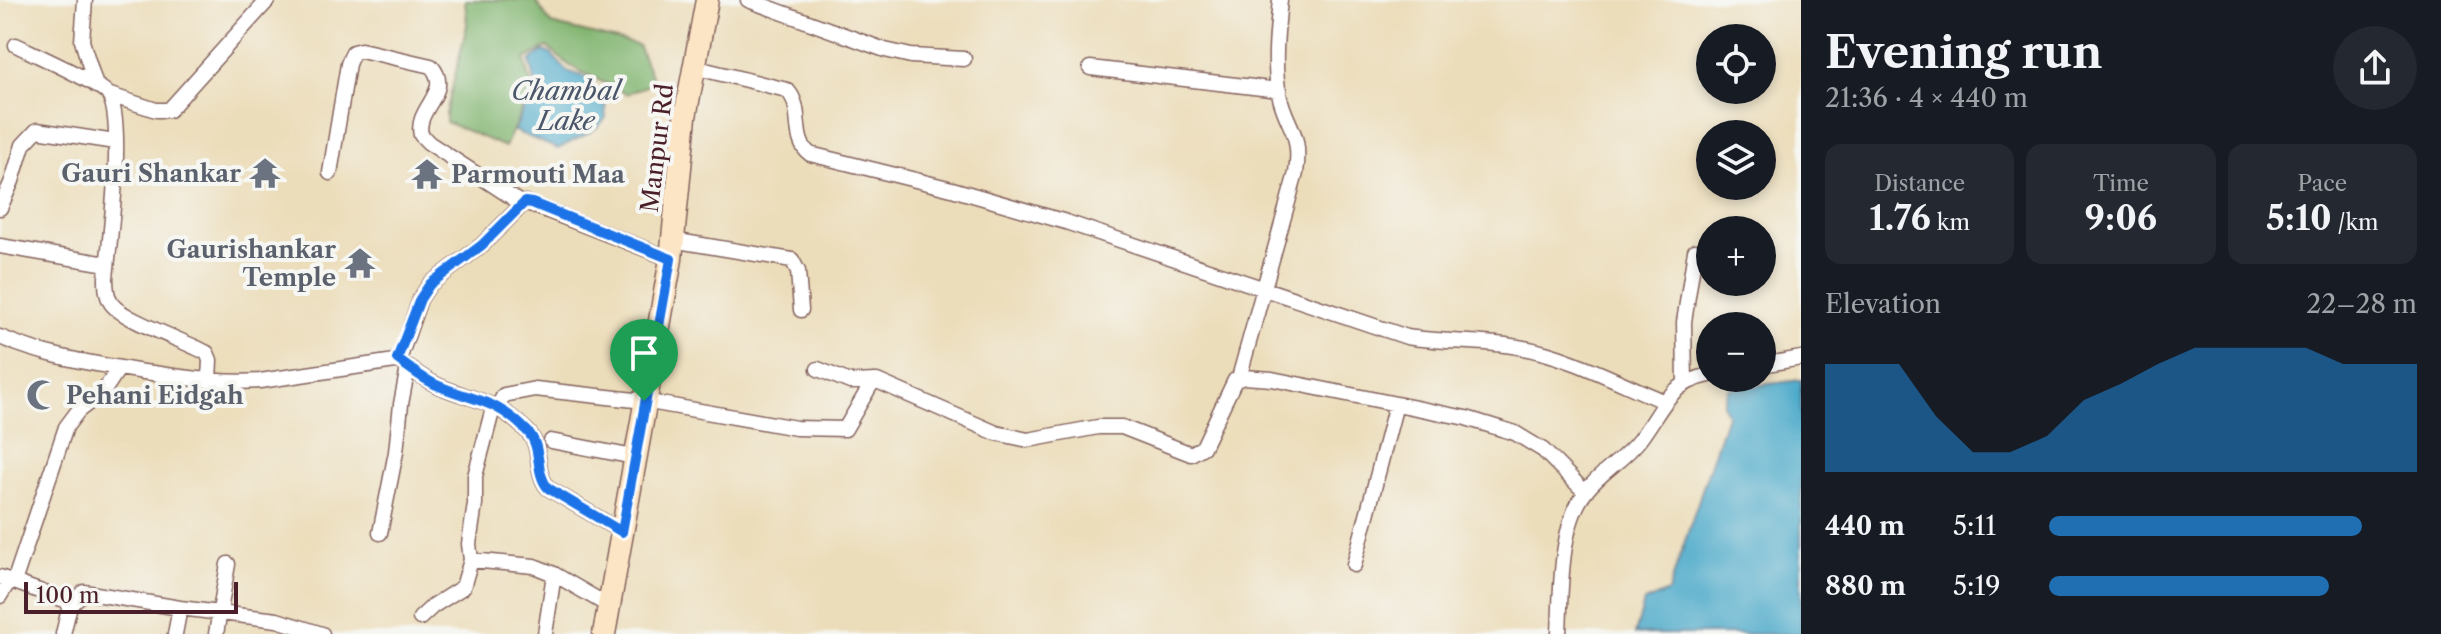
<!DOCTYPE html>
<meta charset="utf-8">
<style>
:root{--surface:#171b24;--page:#242831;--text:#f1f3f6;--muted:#9ea1a6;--accent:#1f6fb2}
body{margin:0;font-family:"Libre Caslon Text",serif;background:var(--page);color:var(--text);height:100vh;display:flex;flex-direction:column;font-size:30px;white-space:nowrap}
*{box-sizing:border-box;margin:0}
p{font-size:26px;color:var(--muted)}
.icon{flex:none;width:44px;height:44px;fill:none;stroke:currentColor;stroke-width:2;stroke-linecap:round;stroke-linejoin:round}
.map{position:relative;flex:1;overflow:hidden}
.details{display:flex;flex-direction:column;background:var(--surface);width:640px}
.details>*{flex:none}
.tools{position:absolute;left:1696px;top:24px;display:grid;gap:16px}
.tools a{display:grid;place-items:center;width:80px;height:80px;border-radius:50%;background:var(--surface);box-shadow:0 4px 12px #0003;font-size:40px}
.scale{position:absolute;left:24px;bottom:20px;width:214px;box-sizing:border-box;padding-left:8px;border:4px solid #4a1f2b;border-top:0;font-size:22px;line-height:28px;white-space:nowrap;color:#4a1f2b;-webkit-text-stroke:6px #f6f6f2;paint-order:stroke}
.pin{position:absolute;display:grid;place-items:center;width:68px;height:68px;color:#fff;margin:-82px -34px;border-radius:50% 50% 50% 0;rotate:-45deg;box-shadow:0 0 8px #0007}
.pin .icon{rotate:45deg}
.round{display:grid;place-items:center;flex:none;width:84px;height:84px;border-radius:42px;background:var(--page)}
.summary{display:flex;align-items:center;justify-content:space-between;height:136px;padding:0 24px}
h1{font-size:44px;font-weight:700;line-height:60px}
.metrics{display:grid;grid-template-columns:repeat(3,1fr);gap:12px;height:136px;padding:8px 24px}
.metrics div{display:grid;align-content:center;border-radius:16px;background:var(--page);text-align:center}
.metrics b{font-size:34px;font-weight:700}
.metrics small{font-size:22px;font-weight:400}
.metrics p{font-size:22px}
.chart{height:224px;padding:16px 24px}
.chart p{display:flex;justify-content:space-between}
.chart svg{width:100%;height:144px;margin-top:8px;fill:var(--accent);opacity:.7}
ul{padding:0 24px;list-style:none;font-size:26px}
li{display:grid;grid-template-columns:128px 96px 1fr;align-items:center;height:60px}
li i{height:20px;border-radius:10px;background:var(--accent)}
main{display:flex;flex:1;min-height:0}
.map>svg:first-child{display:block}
.forest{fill:#83b672;stroke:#666a4e;stroke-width:2}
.water{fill:#4aa8c9;stroke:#4a647a;stroke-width:2}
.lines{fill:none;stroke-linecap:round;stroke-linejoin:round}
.minor-casing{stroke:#83625d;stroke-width:17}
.secondary-casing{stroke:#83625d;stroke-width:25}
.minor{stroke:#fff;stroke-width:14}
.secondary{stroke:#fce5c4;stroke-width:22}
.route-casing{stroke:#fff;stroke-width:16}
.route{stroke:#1a73e8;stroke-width:10}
.labels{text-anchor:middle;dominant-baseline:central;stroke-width:8;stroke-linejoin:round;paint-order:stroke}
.street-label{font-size:24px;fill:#4a1f2b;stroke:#f6f6f2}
.worship-label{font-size:24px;font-weight:bold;fill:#5b616d;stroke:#f6f6f2;text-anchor:end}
.water-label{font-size:26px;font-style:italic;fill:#4a566a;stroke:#f6f6f2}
</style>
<main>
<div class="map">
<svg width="1801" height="634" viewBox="0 0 1801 634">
<rect width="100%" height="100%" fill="#f6f6f2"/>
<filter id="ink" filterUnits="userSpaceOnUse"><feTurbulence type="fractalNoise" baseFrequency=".0125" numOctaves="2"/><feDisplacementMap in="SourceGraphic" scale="16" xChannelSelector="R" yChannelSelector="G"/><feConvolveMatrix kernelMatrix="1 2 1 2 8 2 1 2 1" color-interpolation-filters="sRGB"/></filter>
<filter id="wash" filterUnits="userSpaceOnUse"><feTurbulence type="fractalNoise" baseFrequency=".006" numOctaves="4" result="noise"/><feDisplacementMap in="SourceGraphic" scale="32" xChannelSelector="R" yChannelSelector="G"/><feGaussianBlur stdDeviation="1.8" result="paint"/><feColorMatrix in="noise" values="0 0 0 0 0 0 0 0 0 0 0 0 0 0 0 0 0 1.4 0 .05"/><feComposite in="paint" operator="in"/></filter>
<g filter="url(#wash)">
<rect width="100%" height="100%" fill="#ecddba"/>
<path class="forest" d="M465 0H535L551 24 638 45 654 83 626 94 570 66 547 47 525 59 532 88 505 147 446 122V114L467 25Z"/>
<path class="water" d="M544 51 551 54 567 71 589 78 605 98 606 118C592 136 577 137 558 149L514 131 531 94 537 89 530 61Z
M1801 380V634H1635L1644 602 1668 592 1727 415 1723 404 1728 389Z"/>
</g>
<g filter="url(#ink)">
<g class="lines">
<defs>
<path id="minor" d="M85 0 82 41 96 86
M748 0 885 50 911 56 964 59
M16 45C32 53 101 84 108 94 126 118 109 245 106 278 106 286 106 295 111 303 122 320 186 341 207 353L210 360 209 381
M693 67 787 90C805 108 790 139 810 154L952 189 1066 222 1407 337C1444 343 1481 340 1518 347 1568 355 1617 382 1663 401
M1090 68 1279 90
M110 95 156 110H169L268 0
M330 173 348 64 353 52 361 50 431 66C454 92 414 108 421 135L429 143 522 204
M0 208 12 181 23 145 37 130 115 142
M672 240 792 260 798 271 801 310
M0 246 107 264
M0 337C46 357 95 364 144 372 183 377 221 384 260 381L395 361 401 354 420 299 430 284 482 245 525 202 671 259
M397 359C411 369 424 380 439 386 477 402 495 399 527 431 543 446 534 472 548 488L622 532
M1762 365 1801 358
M818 369 850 382 877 381 996 433 1028 440 1098 427H1122L1191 454 1203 447 1235 380 1244 377 1272 379 1466 418 1515 433 1543 450 1585 492
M1239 378 1296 173C1302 131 1287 129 1279 94 1273 64 1277 31 1280 0
M1685 382 1684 322 1695 251
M551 441 634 457
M380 533 396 452 401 404 408 367
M471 560 534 566 554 574 609 606
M1354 565 1396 404
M0 577 67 601 70 605 63 634
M0 596 6 586 16 576 66 427 78 411 103 392 119 368
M70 605 84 592 180 608 277 620 322 634
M420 618 433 606 463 587 471 560 469 544 475 504V476L492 412 498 406 504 395 535 389 644 401 796 428 845 429 873 381
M175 634 180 608
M216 634 228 564
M545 634 554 574
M1559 634C1561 592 1559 523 1587 490 1602 471 1625 459 1640 439 1664 407 1667 384 1710 375"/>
<path id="secondary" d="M604 634 671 259 685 117 707 0"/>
</defs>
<use href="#minor" class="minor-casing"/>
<use href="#secondary" class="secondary-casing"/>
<use href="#minor" class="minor"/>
<use href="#secondary" class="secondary"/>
</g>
</g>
<g class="lines" filter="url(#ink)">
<defs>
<path id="route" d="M525 202 532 203 671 259 622 532 548 488C534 472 543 446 527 431 496 399 477 402 439 386 424 380 411 369 397 359L420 299 430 284 482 245Z"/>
</defs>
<use href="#route" class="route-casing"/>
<use href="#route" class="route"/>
</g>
<defs>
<symbol id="temple-bare" viewBox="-9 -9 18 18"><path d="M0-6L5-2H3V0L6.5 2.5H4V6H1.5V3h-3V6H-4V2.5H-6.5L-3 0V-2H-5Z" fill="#6b7280" stroke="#f6f6f2" stroke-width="2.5" paint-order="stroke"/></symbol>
<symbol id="mosque-bare" viewBox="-9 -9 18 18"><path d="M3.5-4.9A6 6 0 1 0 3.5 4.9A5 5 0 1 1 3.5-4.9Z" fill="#6b7280" stroke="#f6f6f2" stroke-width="2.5" paint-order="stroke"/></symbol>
</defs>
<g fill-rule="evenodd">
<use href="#temple-bare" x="243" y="151" width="44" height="44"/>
<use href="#temple-bare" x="405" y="152" width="44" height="44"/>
<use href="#temple-bare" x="338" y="241" width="44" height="44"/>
<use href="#mosque-bare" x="20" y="373" width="44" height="44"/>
</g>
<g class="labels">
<g class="street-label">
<text transform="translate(657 148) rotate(-83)">Manpur Rd</text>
</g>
<g class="worship-label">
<text x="241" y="173">Gauri Shankar</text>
<text x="451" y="174" text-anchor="start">Parmouti Maa</text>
<text x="336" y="249">Gaurishankar<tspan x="336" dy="28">Temple</tspan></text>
<text x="66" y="395" text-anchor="start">Pehani Eidgah</text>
</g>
<g class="water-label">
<text x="566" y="91">Chambal<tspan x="566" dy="30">Lake</tspan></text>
</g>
</g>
</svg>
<div class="tools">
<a><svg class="icon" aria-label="locate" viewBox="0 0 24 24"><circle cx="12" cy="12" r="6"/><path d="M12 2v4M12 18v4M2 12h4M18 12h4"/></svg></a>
<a><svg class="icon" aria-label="layers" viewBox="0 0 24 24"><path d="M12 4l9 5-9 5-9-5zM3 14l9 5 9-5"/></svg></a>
<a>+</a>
<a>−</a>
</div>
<div class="scale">100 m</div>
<div class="pin" style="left:644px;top:401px;background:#1e9e55"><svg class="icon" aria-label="arrive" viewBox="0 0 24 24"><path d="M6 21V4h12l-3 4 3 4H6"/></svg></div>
</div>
<section class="details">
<div class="summary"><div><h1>Evening run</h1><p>21:36 · 4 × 440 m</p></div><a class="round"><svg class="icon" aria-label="share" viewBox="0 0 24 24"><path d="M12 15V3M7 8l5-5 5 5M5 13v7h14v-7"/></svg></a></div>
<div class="metrics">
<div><p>Distance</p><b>1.76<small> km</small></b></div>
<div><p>Time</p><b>9:06</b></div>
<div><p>Pace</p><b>5:10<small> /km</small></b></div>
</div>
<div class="chart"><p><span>Elevation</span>22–28 m</p>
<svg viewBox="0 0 160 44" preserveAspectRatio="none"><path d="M0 44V11L10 11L20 11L30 27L40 38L50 38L60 33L70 22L80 17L90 11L100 6L110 6L120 6L130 6L140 11L150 11L160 11V44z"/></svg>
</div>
<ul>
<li><b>440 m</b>5:11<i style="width:85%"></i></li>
<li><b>880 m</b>5:19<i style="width:76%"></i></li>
</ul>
</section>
</main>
